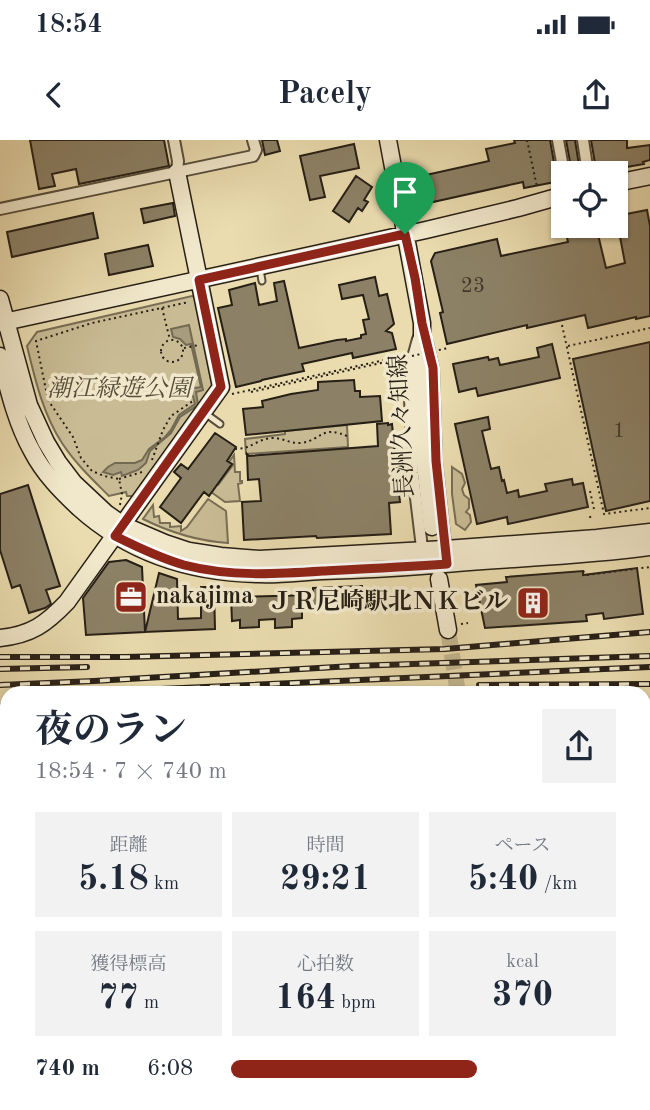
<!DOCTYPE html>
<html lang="ja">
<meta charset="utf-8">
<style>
:root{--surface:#fff;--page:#f2f2f3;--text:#1f2937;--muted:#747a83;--accent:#8f2418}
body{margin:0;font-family:"Old Standard TT","Noto Serif JP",serif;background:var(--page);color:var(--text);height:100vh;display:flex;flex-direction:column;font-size:26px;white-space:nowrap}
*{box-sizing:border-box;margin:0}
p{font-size:23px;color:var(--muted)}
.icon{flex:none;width:38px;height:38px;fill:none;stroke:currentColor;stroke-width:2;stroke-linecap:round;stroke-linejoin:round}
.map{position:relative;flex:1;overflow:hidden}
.drawer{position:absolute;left:0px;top:546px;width:651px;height:425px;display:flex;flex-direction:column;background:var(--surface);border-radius:21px 21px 0 0;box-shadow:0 2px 5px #0004}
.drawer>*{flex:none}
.controls{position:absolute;left:551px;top:21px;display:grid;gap:14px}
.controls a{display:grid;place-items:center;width:77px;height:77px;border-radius:0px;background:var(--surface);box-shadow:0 2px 5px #0004;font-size:35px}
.pin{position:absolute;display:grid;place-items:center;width:60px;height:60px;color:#fff;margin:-72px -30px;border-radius:50% 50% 50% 0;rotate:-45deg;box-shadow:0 0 7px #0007}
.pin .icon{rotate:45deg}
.round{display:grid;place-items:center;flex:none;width:74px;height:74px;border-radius:0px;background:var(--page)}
.summary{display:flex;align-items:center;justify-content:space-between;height:119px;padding:0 35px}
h1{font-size:38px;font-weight:700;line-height:52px}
.figures{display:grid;grid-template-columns:repeat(3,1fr);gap:10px;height:119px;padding:7px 35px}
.figures div{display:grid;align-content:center;border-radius:0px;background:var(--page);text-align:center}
.figures b{font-size:35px;font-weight:700}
.figures small{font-size:19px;font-weight:400}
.figures p{font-size:19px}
ul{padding:0 35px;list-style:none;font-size:23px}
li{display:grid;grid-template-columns:112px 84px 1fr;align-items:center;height:52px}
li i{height:18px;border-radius:9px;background:var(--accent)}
.status{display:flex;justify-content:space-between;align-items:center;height:49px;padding:0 35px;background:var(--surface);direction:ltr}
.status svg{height:19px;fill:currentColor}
header{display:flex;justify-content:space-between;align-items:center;height:91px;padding:0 35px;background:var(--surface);font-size:32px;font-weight:700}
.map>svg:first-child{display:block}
.green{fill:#c9bc95;stroke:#786e56;stroke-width:2}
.water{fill:#a79c7b;stroke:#736a53;stroke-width:2}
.building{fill:#8c8166;stroke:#261f16;stroke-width:2}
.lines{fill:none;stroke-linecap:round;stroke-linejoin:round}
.secondary-tunnel{stroke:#c3b690;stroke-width:16;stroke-dasharray:16 8;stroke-linecap:butt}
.lane-casing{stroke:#574e3c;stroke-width:9}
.street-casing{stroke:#574e3c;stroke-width:14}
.secondary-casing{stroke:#261f16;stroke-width:19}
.path{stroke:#261f16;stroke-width:2;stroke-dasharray:2 3.5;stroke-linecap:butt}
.lane{stroke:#f1e8cb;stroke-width:5}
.street{stroke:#f1e8cb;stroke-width:10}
.secondary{stroke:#f1e8cb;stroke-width:16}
.rail-casing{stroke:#261f16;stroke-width:6}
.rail{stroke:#f1e8cb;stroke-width:3.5;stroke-dasharray:10;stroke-linecap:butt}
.path-bridge{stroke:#261f16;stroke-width:2;stroke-dasharray:2 3.5;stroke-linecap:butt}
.route-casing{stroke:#fff;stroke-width:14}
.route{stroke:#8f2418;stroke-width:9}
.labels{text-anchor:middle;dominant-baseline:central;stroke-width:7;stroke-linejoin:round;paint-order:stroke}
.number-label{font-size:21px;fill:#40382a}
.park-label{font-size:24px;font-style:italic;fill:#574e3c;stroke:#f1e8cb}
.street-label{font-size:24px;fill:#261f16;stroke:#f1e8cb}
.poi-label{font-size:24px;font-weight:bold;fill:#261f16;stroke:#f1e8cb;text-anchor:start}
</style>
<div class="status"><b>18:54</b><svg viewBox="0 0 49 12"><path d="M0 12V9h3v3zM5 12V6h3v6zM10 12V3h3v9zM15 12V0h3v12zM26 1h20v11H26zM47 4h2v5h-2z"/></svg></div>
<header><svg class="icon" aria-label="back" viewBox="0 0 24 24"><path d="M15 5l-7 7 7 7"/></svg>Pacely<svg class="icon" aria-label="share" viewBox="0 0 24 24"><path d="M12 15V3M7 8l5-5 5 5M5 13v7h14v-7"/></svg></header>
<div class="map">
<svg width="650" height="970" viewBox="0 0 650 970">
<rect width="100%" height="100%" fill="#eadcaf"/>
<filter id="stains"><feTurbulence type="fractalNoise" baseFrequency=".00286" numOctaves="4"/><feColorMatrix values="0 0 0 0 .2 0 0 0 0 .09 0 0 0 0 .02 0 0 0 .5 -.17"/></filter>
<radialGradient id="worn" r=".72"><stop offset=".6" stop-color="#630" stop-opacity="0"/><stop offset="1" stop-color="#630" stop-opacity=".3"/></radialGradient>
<path class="green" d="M192 156 197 159 215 245 133 361 132 356H127L126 352 109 356C92 339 75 323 62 303 43 274 35 239 27 206L37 192Z
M347 285 348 307 246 314 245 299 285 294V291Z
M234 315 235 332H240V341H242V343L238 344 240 361 225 362 207 349 212 342 218 345 233 325 229 322Z
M452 327 462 334 465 343 462 349 464 355 469 359V368L466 372 470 375 471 382 465 390 456 384 452 354Z
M208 359 226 371 228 403C198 401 169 392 143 379L153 365 154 377 159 376 160 383H170V387L181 386V391L187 387Z"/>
<path class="water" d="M189 185 203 250 196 252 198 265 180 277 171 293 150 311 146 323 138 330 122 336 121 332 113 335 103 332 108 327 115 323H135L142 320 149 309 165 297 171 290 179 275 195 264 193 256 189 257 188 252 193 247 196 248 201 247 191 204 186 205 180 199 173 197 171 189Z"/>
<path class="building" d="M30 0H164L169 26 79 44 76 29 52 34 55 46 39 49Z
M262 0H277L280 11 265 15Z
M514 0H550L556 34 560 41 524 48 523 42 424 64 417 37 489 21 486 9 515 3Z
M566 0H575L580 31 572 33Z
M591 0H627V8L650 5V20L643 22 644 24 609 30 608 27 596 29Z
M354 4 359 28 320 36 325 57 310 60 300 16Z
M356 36 372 47 364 60 368 62 362 71 358 68 349 82 333 71Z
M173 63 175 76 144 83 141 69Z
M647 70 650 86V176L636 179V177L588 188 585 175 527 188V185L447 204 440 173 443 172 431 121 435 113 497 99 501 116 568 102 565 89 579 86H596L606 128 625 123 616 76Z
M93 73 98 98 12 117 7 92Z
M148 105 153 126 109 135 105 114Z
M375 137 379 156 387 154 394 184 386 191 392 193 396 209 353 218 352 213 302 224 304 231 262 240 261 241 236 247 218 168 232 165 229 150 255 143 259 165 277 161 274 143 284 141 299 208 337 200 346 199V201L361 198V195L366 194 363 180 369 179 363 155 342 159 339 145Z
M650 202V361L606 371 573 219Z
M552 204 560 238 478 256 476 248 459 252 453 224 488 217 489 220 498 218 500 225 539 217 537 208Z
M354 240 355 251H360V257L380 256 382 281 246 295 243 269 263 267 262 261 291 254 318 250V242Z
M488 277 490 289 482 291 491 329 499 327 502 341 504 340 507 353 518 350 519 357 547 351 545 344 572 339 573 345 583 343 588 367 508 384 507 377 477 384 455 284Z
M388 283V285L392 284 400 362 389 363 391 394 317 398 316 396 244 400 242 362 261 361 259 339 248 340 247 314 249 316 378 306 377 284Z
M215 293 236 307 227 321 232 324 209 356 204 352 181 383 160 367 181 338 174 332 181 324 188 329Z
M28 345 60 446 46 450 51 464 45 468 29 473 20 445 12 448 0 410V354Z
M126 420 142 427 145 492 86 495 83 458 109 422Z
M637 428 643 474 604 479 603 473 586 475 587 481 485 488 476 445 507 442 506 437 583 431V435Z
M159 433 177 439 178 479 201 478V447H214L215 489 145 492Z
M362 446 363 466 302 469V478L292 479V487L275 488V479L259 480V487L240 488V480L232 481 231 457 313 455V448Z"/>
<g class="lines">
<path class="secondary-tunnel" d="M448 490 458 553"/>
<defs>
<path id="lane" d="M260 129 262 141
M209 276 220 284"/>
<path id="street" d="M174 0 178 21 177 32
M558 0 564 33
M583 0 588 33
M0 69 253 16 256 10 253 0
M418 199 409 232 413 333 423 416
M427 203 433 228 436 321 446 413
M644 568 650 569
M644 623 650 632
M644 962 650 961
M589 970 628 964"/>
<path id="secondary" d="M388 0 422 183V261L424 315 432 387
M616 43 650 36
M0 159 29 265 46 302 58 322 74 343 106 373 123 385 165 403 189 411 221 416 259 419 445 409 597 398 650 392
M0 183 426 90 518 68 564 55
M0 216C8 248 16 283 32 311 44 334 61 351 79 368 129 413 192 433 259 434 280 435 301 432 322 431 359 430 397 428 434 425 506 418 578 417 650 407
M439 439 448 490
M0 498C31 495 46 484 67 462L221 247 177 32
M644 689H650
M0 736 7 735
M73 964V970
M468 964 470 970
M545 964 547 970"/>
</defs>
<use href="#lane" class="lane-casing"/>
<use href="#street" class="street-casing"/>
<use href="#secondary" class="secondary-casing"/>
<path class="path" d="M527 0 537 47
M162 168 170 200
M562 185 604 374 650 368
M161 211a11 11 0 1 1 22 0a11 11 0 1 1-22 0Z
M568 206 650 188
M184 208 199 205
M388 222 390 223
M232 254 398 217
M235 309C239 308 243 309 247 307 255 304 263 298 273 298 283 298 291 304 301 303 322 300 322 284 349 297
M152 320 163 290 171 276 193 261
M119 339 142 332
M590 351 594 369
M120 365 122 354 119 339 104 336 92 331 81 318 73 297 48 260 36 201 92 183 189 162
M590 376 591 381
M583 431 587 435 650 427
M461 484 468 483"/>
<use href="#lane" class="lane"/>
<use href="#street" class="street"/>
<use href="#secondary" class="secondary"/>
<defs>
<path id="rail" d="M0 517H125L445 509 650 492
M0 529 87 527
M0 545 94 541 353 526 650 516
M479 545 650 544
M70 553 650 527
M407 553 492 551
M0 566H7
M0 578H7"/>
</defs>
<use href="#rail" class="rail-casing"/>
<use href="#rail" class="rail"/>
<path class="path-bridge" d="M251 252 448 208"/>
</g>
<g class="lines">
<defs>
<path id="route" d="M405 94 415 138 422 183 433 228 436 321 447 424C406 427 364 429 323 431 277 434 230 437 184 425 160 418 137 407 115 396L221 247 199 140Z"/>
</defs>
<use href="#route" class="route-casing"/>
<use href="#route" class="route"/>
</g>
<defs>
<symbol id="office-square" viewBox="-11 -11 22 22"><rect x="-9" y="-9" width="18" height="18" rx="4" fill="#8f2418" stroke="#f1e8cb"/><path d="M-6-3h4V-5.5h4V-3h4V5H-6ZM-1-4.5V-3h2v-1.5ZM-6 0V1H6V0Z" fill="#fff"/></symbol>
<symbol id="building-square" viewBox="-11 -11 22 22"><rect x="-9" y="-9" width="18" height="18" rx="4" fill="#8f2418" stroke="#f1e8cb"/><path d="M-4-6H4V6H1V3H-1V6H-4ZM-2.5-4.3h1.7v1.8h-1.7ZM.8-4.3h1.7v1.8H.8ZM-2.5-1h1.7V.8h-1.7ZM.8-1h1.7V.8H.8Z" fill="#fff"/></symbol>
</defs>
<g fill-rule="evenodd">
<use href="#office-square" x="112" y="438" width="38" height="38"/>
<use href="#building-square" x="514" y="444" width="38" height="38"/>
</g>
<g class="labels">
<g class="number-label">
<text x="473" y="146">23</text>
<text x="619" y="291">1</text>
</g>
<g class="park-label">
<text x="119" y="250">潮江緑遊公園</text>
</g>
<g class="street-label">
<text transform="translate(403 286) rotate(-93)">長洲久々知線</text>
</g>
<g class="poi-label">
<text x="156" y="457">nakajima</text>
<text x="508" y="463" text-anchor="end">ＪＲ尼崎駅北ＮＫビル</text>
</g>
</g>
<rect width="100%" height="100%" filter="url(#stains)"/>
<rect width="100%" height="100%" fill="url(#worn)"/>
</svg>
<div class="controls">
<a><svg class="icon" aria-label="locate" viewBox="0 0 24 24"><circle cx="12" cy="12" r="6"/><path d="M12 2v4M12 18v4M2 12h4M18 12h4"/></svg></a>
</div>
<div class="pin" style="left:405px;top:94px;background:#1e9e55"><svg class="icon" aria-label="arrive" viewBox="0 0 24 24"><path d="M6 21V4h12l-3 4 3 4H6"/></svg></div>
<section class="drawer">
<div class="summary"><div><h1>夜のラン</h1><p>18:54 · 7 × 740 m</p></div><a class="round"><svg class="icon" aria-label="share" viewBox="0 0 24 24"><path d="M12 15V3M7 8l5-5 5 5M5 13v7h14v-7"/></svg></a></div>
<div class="figures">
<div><p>距離</p><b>5.18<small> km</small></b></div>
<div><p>時間</p><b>29:21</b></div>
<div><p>ペース</p><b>5:40<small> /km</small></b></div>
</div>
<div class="figures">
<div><p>獲得標高</p><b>77<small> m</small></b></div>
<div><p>心拍数</p><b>164<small> bpm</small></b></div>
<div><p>kcal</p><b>370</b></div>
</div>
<ul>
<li><b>740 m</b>6:08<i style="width:64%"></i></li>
</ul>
</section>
</div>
